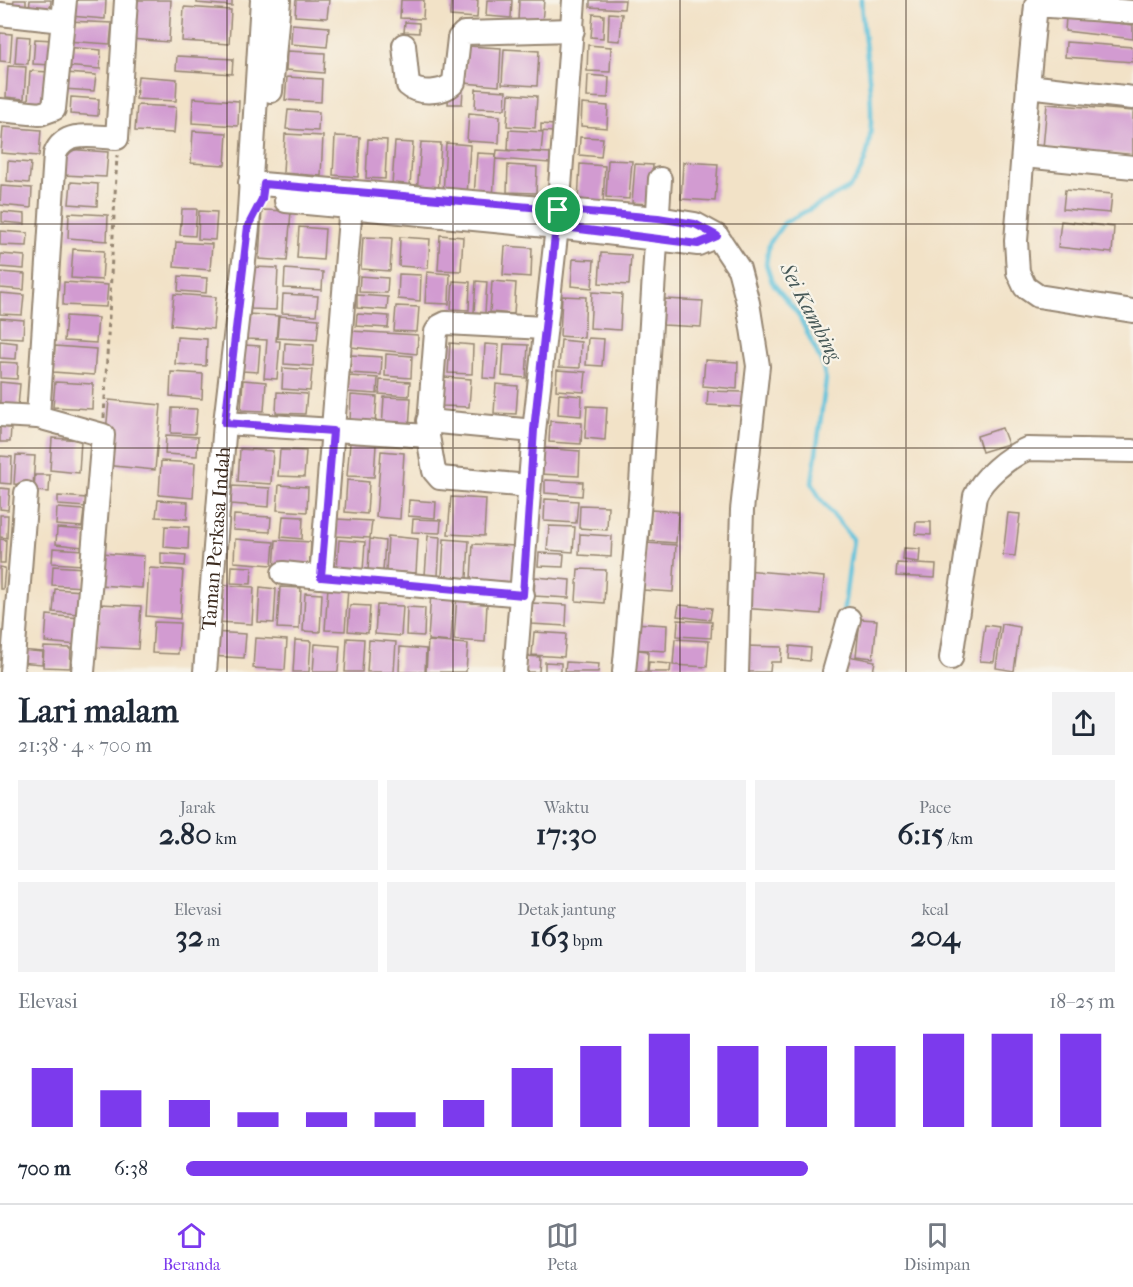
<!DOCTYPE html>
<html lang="id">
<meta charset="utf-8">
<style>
:root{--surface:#fff;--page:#f2f2f3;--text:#1f2937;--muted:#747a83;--line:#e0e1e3;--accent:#7c3aed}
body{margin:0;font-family:"IM FELL French Canon",serif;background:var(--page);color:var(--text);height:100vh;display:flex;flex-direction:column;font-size:22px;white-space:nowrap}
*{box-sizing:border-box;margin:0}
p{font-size:20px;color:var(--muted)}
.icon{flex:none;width:33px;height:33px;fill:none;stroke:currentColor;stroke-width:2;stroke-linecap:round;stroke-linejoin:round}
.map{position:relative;height:672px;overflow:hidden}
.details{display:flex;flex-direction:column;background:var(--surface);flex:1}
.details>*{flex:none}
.pin{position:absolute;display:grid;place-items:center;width:51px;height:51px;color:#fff;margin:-26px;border:3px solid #fff;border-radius:50%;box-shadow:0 2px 6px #0007}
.round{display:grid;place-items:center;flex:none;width:63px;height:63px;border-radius:0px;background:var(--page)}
.headline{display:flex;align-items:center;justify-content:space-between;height:102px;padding:0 18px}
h1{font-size:33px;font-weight:700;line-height:45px}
.figures{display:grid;grid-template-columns:repeat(3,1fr);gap:9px;height:102px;padding:6px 18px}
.figures div{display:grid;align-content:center;border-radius:0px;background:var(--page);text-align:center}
.figures b{font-size:30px;font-weight:700}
.figures small{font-size:16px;font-weight:400}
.figures p{font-size:16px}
.chart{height:168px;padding:12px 18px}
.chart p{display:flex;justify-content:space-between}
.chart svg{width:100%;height:108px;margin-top:6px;stroke:var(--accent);stroke-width:6}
ul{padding:0 18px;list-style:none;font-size:20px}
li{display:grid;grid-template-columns:96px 72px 1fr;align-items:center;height:45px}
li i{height:15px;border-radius:8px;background:var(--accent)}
.menu{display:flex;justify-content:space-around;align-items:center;height:84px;border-top:2px solid var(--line);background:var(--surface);font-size:16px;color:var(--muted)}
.menu a{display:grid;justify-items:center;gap:3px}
.menu .active{color:var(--accent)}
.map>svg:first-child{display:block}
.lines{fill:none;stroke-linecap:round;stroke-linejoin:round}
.stream{stroke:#5ec2dc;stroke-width:4.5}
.building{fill:#d29bd1}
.minor-casing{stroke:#968672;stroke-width:26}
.path{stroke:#968672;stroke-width:3;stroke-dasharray:4.5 4.5;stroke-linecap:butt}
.minor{stroke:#fff;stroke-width:22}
.route-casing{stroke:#fff;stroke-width:12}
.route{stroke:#7c3aed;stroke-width:8}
.grid{fill:none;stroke:#3b2a1e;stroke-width:1.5;stroke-opacity:0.55}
.labels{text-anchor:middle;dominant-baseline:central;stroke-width:4.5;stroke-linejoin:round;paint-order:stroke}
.street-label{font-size:20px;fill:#3b2a1e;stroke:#f7f3e8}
.water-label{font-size:21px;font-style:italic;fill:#465857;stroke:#f7f3e8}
</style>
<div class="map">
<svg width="1133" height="672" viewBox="0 0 1133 672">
<rect width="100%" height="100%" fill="#f7f3e8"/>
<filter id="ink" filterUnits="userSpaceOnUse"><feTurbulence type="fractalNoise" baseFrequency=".0167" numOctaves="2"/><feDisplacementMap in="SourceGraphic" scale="12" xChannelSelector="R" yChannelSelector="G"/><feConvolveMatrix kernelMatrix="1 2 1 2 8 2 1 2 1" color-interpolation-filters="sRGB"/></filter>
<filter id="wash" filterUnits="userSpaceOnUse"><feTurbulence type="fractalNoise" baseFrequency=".008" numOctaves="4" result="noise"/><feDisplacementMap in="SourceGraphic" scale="24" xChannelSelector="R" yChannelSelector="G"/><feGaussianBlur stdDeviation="1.35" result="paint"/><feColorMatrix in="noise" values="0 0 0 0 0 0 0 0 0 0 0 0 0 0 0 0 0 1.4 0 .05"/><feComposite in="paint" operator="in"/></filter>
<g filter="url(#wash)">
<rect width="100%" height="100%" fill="#f2e2c7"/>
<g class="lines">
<path class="stream" d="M843 615 853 539 821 500 812 483 826 380 822 363 798 314 772 282 766 264 769 244 784 223 849 188C889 146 863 54 861 0"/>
</g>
<g id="blocks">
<path class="building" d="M14 0H26V7L13 6Z
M30 0H51L50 12 29 10Z
M71 0H106L105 19 70 16Z
M133 0H171L169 42 130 39Z
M197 0H232V6L197 3Z
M296 0H329L327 18 295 16Z
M401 0H424L423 19 400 18Z
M451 0H478L477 18 450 16Z
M487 0H512L511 18 486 16Z
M519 0H544L542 23 518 21Z
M590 0H625L624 9 590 7Z
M184 7 231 10 229 44 182 41Z
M609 13 622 14 620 41 608 40Z
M593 14 604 15 603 38 591 37Z
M1066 17 1133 25V39L1065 31Z
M68 21 112 23 110 44 66 41Z
M405 22 419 23V33L404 32Z
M292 24 329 27 327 47 291 44Z
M0 33 12 34 10 62 0 61Z
M17 36 30 37 28 64 15 63Z
M35 39 53 40 52 65 33 64Z
M1066 42 1133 47V62L1065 57Z
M588 45 611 47 610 72 587 71Z
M467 46 501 48 499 86 464 83Z
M65 47 101 50 100 69 64 66Z
M504 49 539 51 537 86 502 84Z
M287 51 325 53 324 73 286 70Z
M177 56 233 59 232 74 176 70Z
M8 66 26 67 24 99 6 97Z
M30 71 51 72 48 102 28 101Z
M64 73 96 75 94 91 63 89Z
M588 75 609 77 608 98 587 97Z
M138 76 177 79 176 101 136 99Z
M287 77 322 79 321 102 285 100Z
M449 89 463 90 462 104H448Z
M476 89 506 91 505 109 475 108Z
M509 94 537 96 535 128 507 126Z
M71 97 99 99 98 116 70 114Z
M193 98 239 101 238 126 192 123Z
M582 104 608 106 607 128 581 126Z
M1047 104 1133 111V155L1043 148Z
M137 105 176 107 174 133 135 131Z
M288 110 319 112 318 131 286 129Z
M469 113 500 116 499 143 467 141Z
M541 124 554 125 553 132 541 131Z
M3 127 41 130 39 156 1 153Z
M509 130 543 132 541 152 508 150Z
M193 131 227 133 225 165 191 163Z
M285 134 323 136 321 176 283 173Z
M335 136 360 137 358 177 333 175Z
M580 137 603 138 601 157 579 155Z
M368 139 387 140 385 179 366 178Z
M395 142 413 143 410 186 392 185Z
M421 142 441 143 438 195 417 194Z
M446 143 470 145 467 196 443 195Z
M65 149 108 152 106 177 63 175Z
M497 150 550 153V163L496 159Z
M477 153 496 154 493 198 474 197Z
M608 160 632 161 629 199 606 197Z
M8 161 31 163 29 183 7 181Z
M683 162 718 164 715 201 681 199Z
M580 164 605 166 603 203 578 202Z
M635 164 653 165 651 204 632 203Z
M508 165 537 167 536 193 507 192Z
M71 182 98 184 97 206 69 204Z
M1 186 32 188 31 208 0 205Z
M1065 190 1112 194 1110 213 1063 209Z
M182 209H197L195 236 180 235Z
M262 210 291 211 287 261 259 259Z
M199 211 217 212 215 240 198 239Z
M2 212 25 214V224L2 222Z
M69 213 108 215 107 241 68 238Z
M1061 221 1114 227 1112 253 1058 247Z
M299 227 325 229 323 260 297 258Z
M0 231 28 233 27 246 0 245Z
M440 235 463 237 461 271 438 270Z
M363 237 392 238 390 271 361 269Z
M400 237 430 239 428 268 399 266Z
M176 242 212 244 210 270 174 267Z
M505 246 532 248 531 277 503 275Z
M73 249 104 251 102 280 71 278Z
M601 253 631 255 629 285 599 283Z
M1 254 25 256 24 269 0 267Z
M573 259 594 260 592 288 571 286Z
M253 267 278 268 276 310 251 309Z
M285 269 323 272 322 290 284 288Z
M0 272 25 274 24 290 0 288Z
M427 272 450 274 449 304 425 303Z
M399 274 421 275 420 301 398 299Z
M179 276 207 278 206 293 178 291Z
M360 276 388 278 387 293 359 292Z
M453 281 470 282 469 310 451 309Z
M476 281 487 282 485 313 474 312Z
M492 281 516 283 514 314 490 312Z
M64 282 108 285 106 307 63 305Z
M592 292 622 294 620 330 590 328Z
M0 293 24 295 22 315 0 314Z
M174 294 216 297 213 329 171 325Z
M283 294 318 296 316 315 282 313Z
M357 295 388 297 387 310 357 308Z
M562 296 586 297 584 338 560 336Z
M665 299 703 301 701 327 663 325Z
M396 306 419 307 417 332 394 331Z
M248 314 278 316 276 341H280L277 379 264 378 267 340 247 339Z
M357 314 389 316 388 328 356 326Z
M66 316 98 318 96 343 64 341Z
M279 316 319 319 317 340 277 338Z
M0 318 24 320 23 338 0 337Z
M351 331 418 335 417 354 351 347Z
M177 337 207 339 206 366 175 364Z
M588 338 604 339 602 366 586 365Z
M561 340 581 342 580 368 559 367Z
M0 341 17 343 16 359 0 358Z
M285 343 314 345 313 366 284 364Z
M450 343 473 345 472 374 448 373Z
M485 344 499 345 496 379 483 378Z
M504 344 528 345 526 378 502 376Z
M244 345 260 346 258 372 242 371Z
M55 346 96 349 94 375 53 372Z
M386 354 412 356 411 378 385 376Z
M351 355 382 357 381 375 350 373Z
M705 360 738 362 737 389 703 386Z
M0 362 18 363 17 379 0 378Z
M283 368 312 370 310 391 282 389Z
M557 370 586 372 584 392 556 390Z
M171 372 203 374 202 399 170 396Z
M349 376 378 378 377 394 347 392Z
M444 377 471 379 469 407 442 406Z
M243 380 266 382 264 411 241 410Z
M380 380 410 382 409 396 379 394Z
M0 382 20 384 18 407 0 405Z
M55 382 93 384 92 409 53 407Z
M496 384 518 386 516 414 494 413Z
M708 391 743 392 742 407 707 405Z
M277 392 307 394 305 414 276 413Z
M559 394 582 396 581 416 558 414Z
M351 395 377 397 375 424 350 422Z
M384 397 411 398 409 430 382 428Z
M109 400 161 405 155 470 103 465Z
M587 406 607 407 605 440 585 438Z
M172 408 197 409 195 434 171 433Z
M550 421 582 423 581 444 549 442Z
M0 427 11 428 10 442H0Z
M1002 428 1008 444 982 452 977 436Z
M166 435 198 437 197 456 165 454Z
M52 438 81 440 79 473 50 470Z
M350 443 376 445 374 477 347 476Z
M542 448 580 451 579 476 540 474Z
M240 449 273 451 271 484 238 482Z
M280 450 306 451 304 477 278 476Z
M381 451 404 453 400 519 376 517Z
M16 455 35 456 33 486 14 484Z
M0 456 12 457 11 484 0 483Z
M161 461 195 463 193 498 159 495Z
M35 475H50L49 492 34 491Z
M347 480 369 482 367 514 345 512Z
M545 480 583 482 582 496 545 493Z
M279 485 308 487 307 512 277 510Z
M232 486 270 488 269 507 231 504Z
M0 488 10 489 8 510 0 509Z
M58 496 87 498 86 507 58 505Z
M451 497 486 499 484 536 448 534Z
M545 499 578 501 576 523 544 521Z
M158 500 188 502 187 519 156 517Z
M409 500 436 502 435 518 408 516Z
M580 505 608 506 607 530 579 528Z
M57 508 84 510 82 527 56 525Z
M651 510 678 512 676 543 649 541Z
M1008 513 1020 514 1015 556 1003 555Z
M0 515H8L7 538 0 537Z
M234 515 271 517 270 532 233 530Z
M283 516 303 517 302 539 281 537Z
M336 519 372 521 370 538 335 536Z
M413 519 441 520 440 533 412 532Z
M916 522H931V535L915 534Z
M165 526 189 527 188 549 164 547Z
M549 526 575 527 573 552 547 550Z
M57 528 85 530 83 547 56 544Z
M580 534 612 536 611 557 579 555Z
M388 536 418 539 416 573 386 571Z
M428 536 440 537 438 576 425 575Z
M0 539 6 540 5 563H0Z
M235 539 274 542 272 565 234 562Z
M370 539 385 541 383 572 368 571Z
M444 539 469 541 467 578 442 576Z
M276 540 311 542 309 572 274 570Z
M339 540 365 542 363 571 337 569Z
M646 543 676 545 673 592 643 590Z
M473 544 515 546 512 582 471 579Z
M53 548 83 550 82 565 52 563Z
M904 548 920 549 919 562 903 560Z
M101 553 144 556 142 588 99 585Z
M161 553 186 555 185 566 161 564Z
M539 553 564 554 563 567 538 566Z
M897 563 936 565 935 578 896 576Z
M53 566 84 568 83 587 52 585Z
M232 566 252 567 251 584 231 583Z
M0 567 5 568 3 589H0Z
M149 568 183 570 180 619 146 616Z
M578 569 606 570 604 603 576 601Z
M745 570 824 577 821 614 742 608Z
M535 577 570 580 569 598 534 596Z
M221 585 254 587 252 624 218 622Z
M260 587 276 589 274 623 258 622Z
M280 587 301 588 299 629 277 628Z
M328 587 348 588 345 631 325 630Z
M55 589 82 591 80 614 53 612Z
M431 592 454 593 451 642 428 640Z
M305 593 322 594 320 632 303 631Z
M457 593 472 594V603L487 604 485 642 454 640Z
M532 603 567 605 566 626 531 624Z
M100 604 141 606 138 649 97 647Z
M350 605 370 606 368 633 348 631Z
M377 605 403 606 401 636 375 634Z
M679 605 712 608 710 620 677 616Z
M407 607 425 608 424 636 406 635Z
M47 615 80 618 78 645 45 642Z
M860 619 877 620 873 658 856 656Z
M678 620 712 622 711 638 677 636Z
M154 622 180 623 178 654 152 653Z
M632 623 667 625 666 651 631 649Z
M1002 624 1020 627 1014 671 996 668Z
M985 625 999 627 994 662 980 661Z
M211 632 246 634 244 658 209 656Z
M534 632 566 634 564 657 532 655Z
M255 638 287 640 285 670 253 668Z
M347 638 364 639 362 672H345Z
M675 639 709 641 707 667 673 665Z
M295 640 311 641 309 672H293Z
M369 640 396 642 394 672H367Z
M428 641 468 644 466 672H426Z
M315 644 340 646 338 672H313Z
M746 646 782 647 781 662H771L770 672H745Z
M790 646 811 648 810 661 789 659Z
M44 647 71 648 70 668 43 667Z
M400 647 426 649 425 672H399Z
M628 649 648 651 647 672H627Z
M19 650 43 652 42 664 18 662Z
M526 656 540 657 539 672H525Z
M848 656 875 661 873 672H845Z
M545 662 561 663V672H545Z
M566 662 599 664 598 672H565Z
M649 662 671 664 670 672H648Z"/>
</g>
</g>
<g filter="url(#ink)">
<use href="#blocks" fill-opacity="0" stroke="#968672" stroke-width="1.5"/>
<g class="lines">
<defs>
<g id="minor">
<path d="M0 14 63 21"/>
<path d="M404 45 408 85C419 95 445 93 454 82L459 38 464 33 573 30"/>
<path d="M1028 86 1036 5 1133 12"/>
<path d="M271 91 279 0"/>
<path d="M1133 98 1028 86 1016 241 1018 272 1025 287 1038 296 1133 311"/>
<path d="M0 110 40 114 54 109 65 0"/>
<path d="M1024 156 1133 167"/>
<path d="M250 183 658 218 695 224 717 236 739 269 748 303 758 366 742 510 737 672"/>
<path d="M352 193 321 577 523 595"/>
<path d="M286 201 557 227 698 244 717 236"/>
<path d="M0 415 38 417"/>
<path d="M428 421 534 431"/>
<path d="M225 423 428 436 436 332 440 326 446 323 544 328"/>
<path d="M428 436 434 471 440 478 529 486"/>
<path d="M283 573 321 577"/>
<path d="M951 658 975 496C982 478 1008 457 1027 449L1133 451"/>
<path d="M12 672 26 493"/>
<path d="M83 672 103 435 38 417 55 154C65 129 94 137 117 138L126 0"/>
<path id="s1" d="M205 672 225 423 248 227 262 0"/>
<path d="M515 672 534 431 557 227 574 0"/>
<path d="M624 672 640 500 660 179"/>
<path d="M834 672 849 619"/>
</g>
</defs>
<use href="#minor" class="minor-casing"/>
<path class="path" d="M104 418 117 155"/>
<use href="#minor" class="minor"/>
</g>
</g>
<g class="lines" filter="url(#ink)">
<defs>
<path id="route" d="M264 184 658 218 695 224 717 236 698 244 556 226 534 430 523 595 321 577 333 431 225 423 248 226 262 199Z"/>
</defs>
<use href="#route" class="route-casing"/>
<use href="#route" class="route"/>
</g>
<path class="grid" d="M227 0V672M453 0V672M680 0V672M906 0V672M0 224H1133M0 448H1133"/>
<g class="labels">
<g class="street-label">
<text stroke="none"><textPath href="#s1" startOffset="134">Taman Perkasa Indah</textPath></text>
</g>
<g class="water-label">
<text transform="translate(811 312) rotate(62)">Sei Kambing</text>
</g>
</g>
</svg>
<div class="pin" style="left:558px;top:210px;background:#1e9e55"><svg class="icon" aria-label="arrive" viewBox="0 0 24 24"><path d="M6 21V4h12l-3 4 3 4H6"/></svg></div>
</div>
<section class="details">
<div class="headline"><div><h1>Lari malam</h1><p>21:38 · 4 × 700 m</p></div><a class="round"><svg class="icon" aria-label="share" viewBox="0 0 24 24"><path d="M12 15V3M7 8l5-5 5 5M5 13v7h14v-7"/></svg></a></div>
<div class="figures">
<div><p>Jarak</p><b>2.80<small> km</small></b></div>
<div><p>Waktu</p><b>17:30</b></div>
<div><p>Pace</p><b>6:15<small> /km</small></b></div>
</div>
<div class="figures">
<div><p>Elevasi</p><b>32<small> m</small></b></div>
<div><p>Detak jantung</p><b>163<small> bpm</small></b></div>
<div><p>kcal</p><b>204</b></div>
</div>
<div class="chart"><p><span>Elevasi</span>18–25 m</p>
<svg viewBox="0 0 160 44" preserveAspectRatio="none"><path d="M5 44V20M15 44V29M25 44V33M35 44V38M45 44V38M55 44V38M65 44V33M75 44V20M85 44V11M95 44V6M105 44V11M115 44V11M125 44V11M135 44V6M145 44V6M155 44V6"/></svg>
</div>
<ul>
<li><b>700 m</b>6:38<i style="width:67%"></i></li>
</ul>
</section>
<nav class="menu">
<a class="active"><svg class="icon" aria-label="home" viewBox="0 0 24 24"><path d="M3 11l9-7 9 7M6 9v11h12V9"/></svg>Beranda</a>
<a><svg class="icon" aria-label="map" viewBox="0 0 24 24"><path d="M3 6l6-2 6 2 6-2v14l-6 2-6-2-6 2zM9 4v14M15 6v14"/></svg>Peta</a>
<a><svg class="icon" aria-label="saved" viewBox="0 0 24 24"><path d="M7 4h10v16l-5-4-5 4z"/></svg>Disimpan</a>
</nav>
